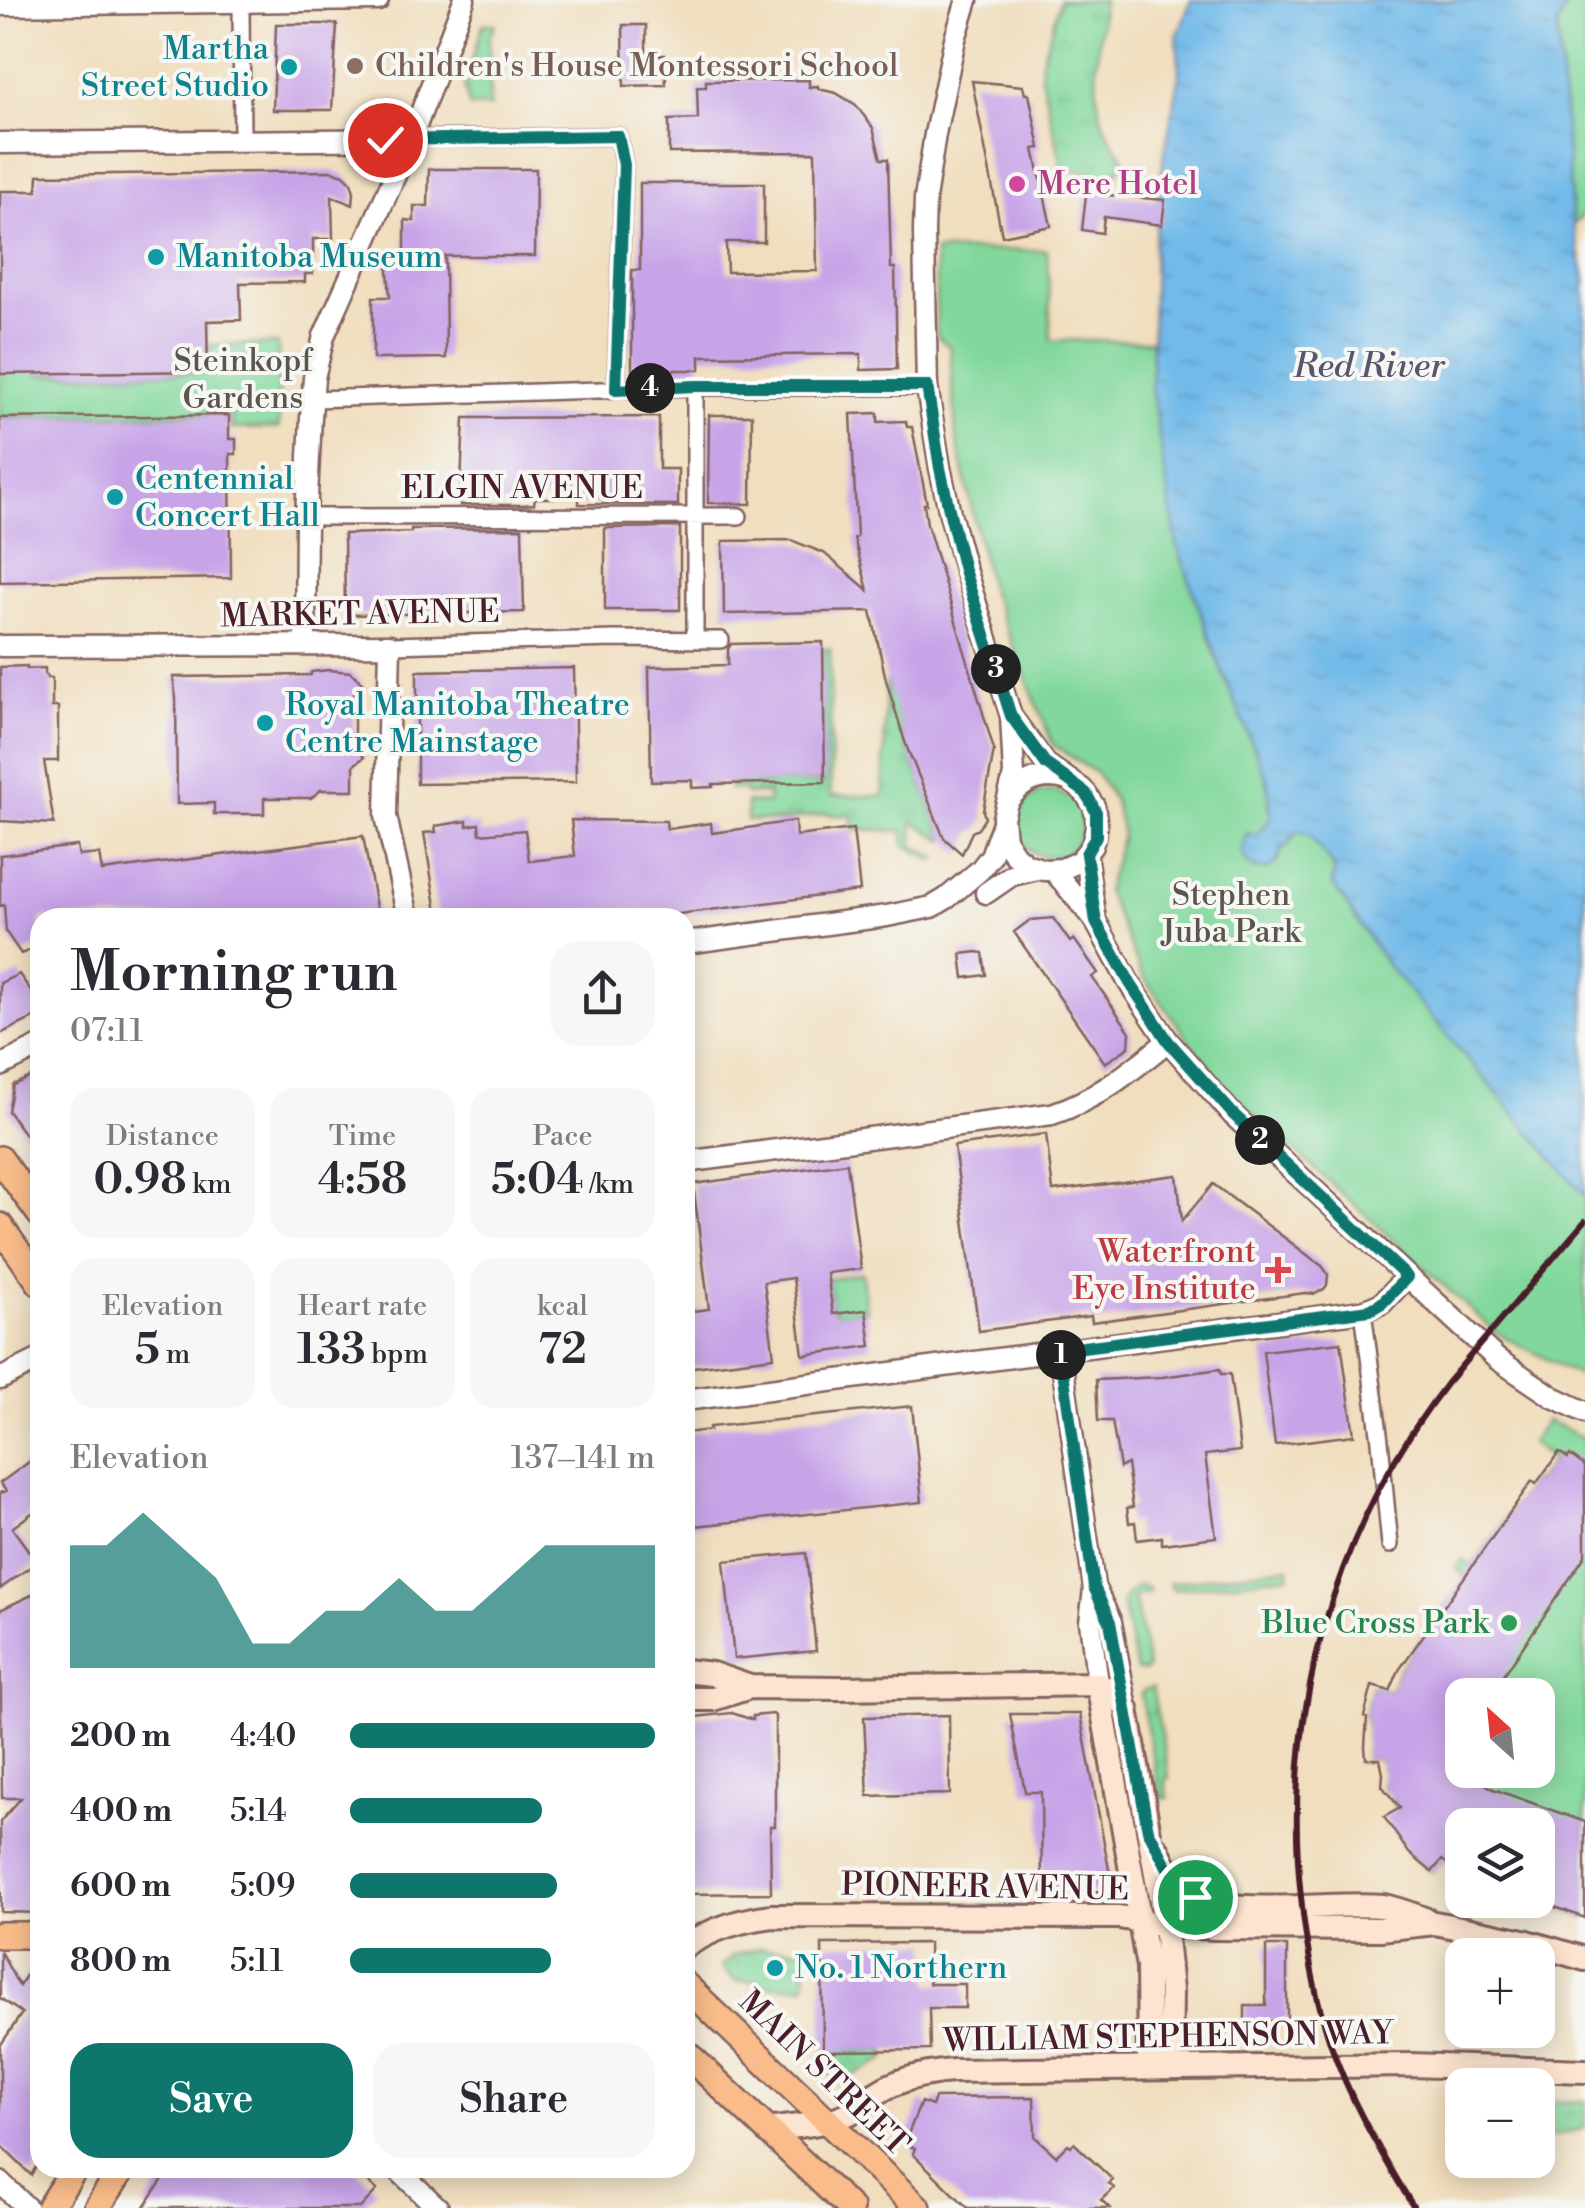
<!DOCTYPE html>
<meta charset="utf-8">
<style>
:root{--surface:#fff;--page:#f7f7f7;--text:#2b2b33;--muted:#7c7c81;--accent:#0f766e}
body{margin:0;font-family:"Libre Bodoni",serif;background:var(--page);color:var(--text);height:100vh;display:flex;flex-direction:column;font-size:38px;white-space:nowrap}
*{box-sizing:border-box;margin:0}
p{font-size:32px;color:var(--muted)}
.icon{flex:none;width:55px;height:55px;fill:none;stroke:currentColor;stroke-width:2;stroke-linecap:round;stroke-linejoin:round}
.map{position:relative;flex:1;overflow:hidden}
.details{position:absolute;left:30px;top:908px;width:665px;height:1270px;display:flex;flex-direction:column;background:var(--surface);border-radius:30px;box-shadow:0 5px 25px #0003}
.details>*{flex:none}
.needle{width:65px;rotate:333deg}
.buttons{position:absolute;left:1445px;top:1678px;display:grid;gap:20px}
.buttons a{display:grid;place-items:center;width:110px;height:110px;border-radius:20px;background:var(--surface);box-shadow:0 5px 25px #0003;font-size:50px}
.pin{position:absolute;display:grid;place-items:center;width:85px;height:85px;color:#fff;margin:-42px;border:5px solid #fff;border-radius:50%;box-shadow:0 2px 10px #0007}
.km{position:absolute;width:50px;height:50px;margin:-25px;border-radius:50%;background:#222;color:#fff;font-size:28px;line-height:50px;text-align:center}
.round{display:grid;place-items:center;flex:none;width:105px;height:105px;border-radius:30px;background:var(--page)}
.headline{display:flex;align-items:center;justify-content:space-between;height:170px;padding:0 40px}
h1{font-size:55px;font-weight:600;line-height:75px}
.stats{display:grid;grid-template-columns:repeat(3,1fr);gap:15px;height:170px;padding:10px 40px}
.stats div{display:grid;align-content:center;border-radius:25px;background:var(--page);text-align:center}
.stats b{font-size:42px;font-weight:600}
.stats small{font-size:28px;font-weight:400}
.stats p{font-size:28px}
.chart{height:280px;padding:20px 40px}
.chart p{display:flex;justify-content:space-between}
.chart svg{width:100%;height:180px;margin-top:10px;fill:var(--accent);opacity:.7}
.action{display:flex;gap:20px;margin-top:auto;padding:20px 40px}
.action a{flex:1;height:115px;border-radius:30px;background:var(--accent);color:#fff;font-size:40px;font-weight:600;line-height:115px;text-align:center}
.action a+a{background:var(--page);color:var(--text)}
ul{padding:0 40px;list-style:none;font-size:32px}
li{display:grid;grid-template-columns:160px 120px 1fr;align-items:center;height:75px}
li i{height:25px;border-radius:12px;background:var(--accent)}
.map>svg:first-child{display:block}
.grass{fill:url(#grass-tufts);stroke:#667c64;stroke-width:2.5}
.green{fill:#82d89c;stroke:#667c64;stroke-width:2.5;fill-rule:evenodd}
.water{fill:url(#water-ripples);stroke:#5e6c8a;stroke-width:2.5}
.building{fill:#c7a4e8}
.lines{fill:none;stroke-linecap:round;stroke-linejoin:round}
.minor-casing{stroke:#84625e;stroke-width:20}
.tertiary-casing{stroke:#84625e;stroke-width:25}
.secondary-casing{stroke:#84625e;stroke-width:28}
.primary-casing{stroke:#84625e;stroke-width:30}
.minor{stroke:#fff;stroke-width:15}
.tertiary{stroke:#fff;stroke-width:20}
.secondary{stroke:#fde4d0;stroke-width:22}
.primary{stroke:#f9bc8a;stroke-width:25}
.rail{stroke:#4a1f2b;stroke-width:6}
.route-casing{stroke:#fff;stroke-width:20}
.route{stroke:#0f766e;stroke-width:12}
.education-dot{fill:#8d6e63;stroke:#f6f6f2;stroke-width:4}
.culture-dot{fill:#0f9aa8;stroke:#f6f6f2;stroke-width:4}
.hotel-dot{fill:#d1479c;stroke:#f6f6f2;stroke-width:4}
.health-dot{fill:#e0444e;stroke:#f6f6f2;stroke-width:4}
.leisure-dot{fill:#2e9e5b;stroke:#f6f6f2;stroke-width:4}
.labels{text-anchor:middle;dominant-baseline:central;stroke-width:8;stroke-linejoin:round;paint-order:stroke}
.culture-label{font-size:32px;fill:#0d838f;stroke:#f6f6f2;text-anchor:start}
.education-label{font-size:32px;fill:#785e54;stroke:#f6f6f2;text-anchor:start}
.hotel-label{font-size:32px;fill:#b23c85;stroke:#f6f6f2;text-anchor:start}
.park-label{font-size:32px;fill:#5b564d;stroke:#f6f6f2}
.street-label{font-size:32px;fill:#4a1f2b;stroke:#f6f6f2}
.health-label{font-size:32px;fill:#be3a42;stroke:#f6f6f2;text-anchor:end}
.leisure-label{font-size:32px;fill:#27864d;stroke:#f6f6f2;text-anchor:end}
.water-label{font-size:35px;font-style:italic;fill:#58556e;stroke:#f6f6f2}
</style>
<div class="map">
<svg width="1585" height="2208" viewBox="0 0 1585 2208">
<defs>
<pattern id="grass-tufts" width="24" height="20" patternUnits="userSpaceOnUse" patternTransform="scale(2.5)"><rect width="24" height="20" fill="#82d89c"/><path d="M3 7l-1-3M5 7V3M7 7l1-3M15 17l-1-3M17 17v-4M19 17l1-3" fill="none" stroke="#72b987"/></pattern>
<pattern id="water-ripples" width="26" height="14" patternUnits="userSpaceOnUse" patternTransform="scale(2.5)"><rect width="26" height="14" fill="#71bae9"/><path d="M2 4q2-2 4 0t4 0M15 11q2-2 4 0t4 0" fill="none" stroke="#639fc8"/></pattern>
</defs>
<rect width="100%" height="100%" fill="#f6f6f2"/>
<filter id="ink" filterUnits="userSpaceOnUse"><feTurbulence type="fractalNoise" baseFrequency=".01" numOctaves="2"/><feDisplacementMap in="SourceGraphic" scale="20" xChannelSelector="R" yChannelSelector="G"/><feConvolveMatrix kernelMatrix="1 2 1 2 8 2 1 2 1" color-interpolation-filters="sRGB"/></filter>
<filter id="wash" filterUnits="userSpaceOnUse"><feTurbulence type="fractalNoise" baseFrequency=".0048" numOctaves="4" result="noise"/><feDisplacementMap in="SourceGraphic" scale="40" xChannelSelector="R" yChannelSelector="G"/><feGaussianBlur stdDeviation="2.25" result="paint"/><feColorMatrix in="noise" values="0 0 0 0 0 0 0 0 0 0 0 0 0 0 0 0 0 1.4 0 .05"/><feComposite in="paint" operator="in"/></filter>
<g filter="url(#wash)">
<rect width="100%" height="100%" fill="#f0debe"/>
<path class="grass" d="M1060 0H1103C1100 41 1088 91 1106 130 1112 142 1121 153 1127 165L1117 169V175L1063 169 1041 77V63Z
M483 24H495L489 37 490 107H470L464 87Z
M830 649 831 796H883L886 683 889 682 906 745 944 838V841L913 821V845L937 858 934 861 905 845 904 831 853 829 851 815H831L830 813 780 821 747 820V802L768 803 769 794H746L745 789H730V783L825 782 823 650Z
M1286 1567H1289L1290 1575 1173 1590 1169 1583Z
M1140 1586 1148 1588 1149 1591 1147 1593 1134 1596 1148 1667 1146 1671 1136 1670 1122 1601 1135 1587Z
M1152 1688 1169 1777 1165 1780 1168 1798 1160 1797 1141 1695 1144 1690Z
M760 1948 806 1949 805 1986H760L759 1981H735L721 1967 732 1956Z
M885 2050V2059L838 2083 831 2075V2051Z
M1585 2101V2128L1538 2140V2102Z"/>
<path class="green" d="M1569 0H1585V212L1573 225 1557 25Z
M1047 250 1051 340 1154 341 1177 546 1218 661 1267 780 1335 868 1332 883 1387 965 1585 1196V1379L1495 1332 1222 1085 1143 977 1106 891 1122 835 1115 802 1097 774 1053 745 989 587 956 437 950 347 937 336 935 251Z
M278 344 279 428 232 429 231 413 0 417V366H38L39 375 208 372 209 345Z
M1017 824a33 33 0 1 1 66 0a33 33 0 1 1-66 0Z
M862 1273 866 1310 838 1314 832 1308 828 1279Z
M1547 1420 1585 1439V1918L1544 1903 1551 1884 1538 1879V1825H1462V1870L1442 1860 1432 1872 1409 1853 1391 1795 1382 1786 1384 1775 1380 1759H1366L1367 1718 1364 1717 1372 1686 1390 1691 1399 1670 1466 1576 1456 1568 1462 1560 1472 1567 1532 1481 1536 1483 1553 1460 1531 1443ZM1462 1695H1538V1770H1462Z"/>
<path class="water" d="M1191 0H1569L1557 25 1573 225 1585 278V1196L1387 965 1332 883 1335 868 1310 835 1298 831 1286 847H1282C1277 876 1251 877 1241 851L1247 833 1256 836 1271 818 1267 780 1218 661 1177 546 1151 387 1154 244 1163 161 1180 74 1177 37Z"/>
<g id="blocks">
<path class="building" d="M276 24H337L332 110H273Z
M623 25H646V55H665L666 85 624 86Z
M809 80V87L818 86V89L836 93 856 105 873 128 881 159H888L891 268H895L897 369 861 370V354L700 356V370H660V375L632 376V270H640V183H764V242H726L727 272 817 271 815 152 669 153V120L698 119 697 87H706V81Z
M972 81 1023 86 1025 94H1029L1040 148 1034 149 1051 226 1002 236Z
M429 169H536L535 256H445L446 358 373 359V297H390L387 258H405V220L414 221V206H428Z
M332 171 344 175 351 182 354 192 353 205 332 196 333 239H313V274H305V282L240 283 241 320 207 321 208 371 0 374V191H37L38 175Z
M1088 178 1109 181 1107 195 1165 200 1162 225 1104 217 1102 233 1082 230Z
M878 413V422L906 421 907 427H912L927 504H924L927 524 994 750 983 811 985 818 978 829 972 832 962 854 944 838 906 745 886 680 871 611 724 614 723 541 791 540 824 553 868 590 854 538 857 537 851 414Z
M229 415V439H236V454H230L231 578 0 582V418Z
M709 415H752L751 504 708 503Z
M659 417V469H678V505L579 504V498H535L534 504 522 505H460L464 418Z
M680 527V610H605V528Z
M522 528 524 612 345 615 344 534 411 532V529Z
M823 642 825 782 713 784V787L692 788V780L651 781 649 667 728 665V649L731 644Z
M27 666V669L45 668V675H47V678H52V707H58V761H44L54 824 0 821V667Z
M574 668 576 782 417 784V671Z
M328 670 351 672 363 684 354 693V746L364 757 354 765V790H321L311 798H264V814H214V803L177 804 176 698 173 677 311 675V672Z
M571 820 666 821 667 829 711 823 712 833 795 821 796 836 853 829 860 891 647 918H438L424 833 436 832 435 826 467 821V826L479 824 480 834 525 830 529 861 575 856Z
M363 836 378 918H40V946L21 954 6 932 4 905 0 906V855L77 846 79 856 99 854 102 871Z
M1053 918 1070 942 1074 939 1098 973 1092 977 1130 1032 1129 1047 1105 1063 1014 932 1030 920Z
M977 952 983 953 986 975 964 978 961 954Z
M19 974 40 1004V1015L0 1034V983Z
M40 1073V1155L8 1111 13 1085Z
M1046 1134 1053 1191 1177 1175 1182 1221 1213 1184 1322 1266 1328 1274 1327 1285 1324 1289 1315 1294 1305 1293 1092 1322 1091 1316 979 1331 954 1146Z
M847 1163 861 1269 827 1273 833 1314 866 1310 871 1346 803 1355 793 1278 764 1282 774 1357 685 1368V1312L709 1309 693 1184Z
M1341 1342 1354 1435 1275 1445 1263 1351Z
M1220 1369 1221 1374H1230L1240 1451 1205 1455 1216 1537 1162 1544V1537L1137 1540 1135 1522 1129 1523 1127 1508 1133 1507 1127 1464 1120 1468 1112 1421H1098L1096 1380 1162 1377Z
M912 1406 922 1502 685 1527V1433L710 1430 709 1427Z
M1559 1452 1568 1458 1570 1455 1585 1466V1556L1490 1695H1462V1770H1473L1481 1781 1493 1789 1585 1822V1918L1544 1903 1551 1884 1538 1879V1825H1462V1872L1442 1860 1432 1872 1409 1853 1384 1817 1400 1808 1382 1786 1383 1774 1380 1759H1366L1365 1746 1367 1718 1364 1717 1372 1686 1390 1691 1399 1670 1532 1481 1536 1484Z
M40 1454V1507L12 1528 37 1562 0 1589V1493L6 1491 0 1483Z
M806 1553 816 1651 734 1659 724 1561Z
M40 1591V1913L1 1912 0 1822 21 1798H2L0 1610Z
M732 1713 753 1720V1716L773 1714 775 1716V1826H770L771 1893 685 1894V1718Z
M1010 1714H1080L1113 1891 1042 1892 1041 1792H1025Z
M949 1715 950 1794 868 1796 864 1717Z
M929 1943V1984H965V2008H929L930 2050 823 2051 822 1944Z
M1266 1946H1287V2021H1266V2033H1245V2006H1266Z
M0 1951 19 1986 40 1955V2161L31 2175 0 2145V2046L22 2013 0 1998Z
M1034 2097 1035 2137 1056 2156 1068 2144 1071 2146 1074 2143 1113 2180 1109 2184 1114 2188 1101 2200 1110 2208H968L913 2154 915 2148 904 2144 921 2102 932 2106 935 2098Z
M170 2168H354L377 2190 360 2208H144Z"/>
</g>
</g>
<g filter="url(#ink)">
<use href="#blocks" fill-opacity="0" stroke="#84625e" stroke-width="2.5"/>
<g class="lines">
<defs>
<path id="minor" d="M241 2 242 141
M411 139 618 136 624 165 616 389
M312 399 695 387H927
M306 517 739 516
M695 639V387
M390 645 614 639 721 640
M1363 1311 1380 1441 1390 1545"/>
<path id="tertiary" d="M967 0 955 39 935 134 925 199 924 232 927 387 940 468 950 514 965 569 1011 716 1014 775 1003 818 1005 839 1015 855 1026 864 1044 870 1062 869 1078 862 1092 846 1097 824 1094 806 1082 789 1046 764 1011 716
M0 5 378 0
M0 143 411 139
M305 644 306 517 311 417 314 378 324 336 411 139 464 0
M0 646 390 645 386 816 408 918
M1008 801C1022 781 1041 773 1065 779
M1086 854 1095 920
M1054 871 1096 922 1129 983 1168 1041 1233 1115 1497 1359 1553 1397 1585 1412
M986 893 1012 875 1037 869
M685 943 887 916 932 907 947 898 980 870 991 856 1002 825
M0 1066 40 1046
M685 1162 1052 1114C1098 1099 1131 1071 1168 1041
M1060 1349 1094 1587 1111 1622 1127 1709
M0 1379 40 1359
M685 1400 1363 1311 1382 1303 1407 1277
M1094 1589 1090 1622 1098 1684
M396 2168 438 2208
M0 2182 27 2208"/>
<path id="secondary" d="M685 1671 712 1674 750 1687 839 1688 1098 1684 1114 1692 1127 1709 1165 1925 1171 1991 1170 2068
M1098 1684 1148 1967 1149 2068
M685 1699H713L750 1687
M1157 1849C1164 1863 1171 1879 1182 1889 1217 1921 1334 1901 1382 1906 1397 1908 1413 1915 1427 1920
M685 1946C714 1928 740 1920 773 1916L1119 1917 1165 1925 1214 1928 1380 1929 1435 1923 1524 1941 1585 1959
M766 2130C794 2126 826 2125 852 2112 861 2108 868 2098 877 2093 900 2078 926 2073 953 2071L1411 2065 1585 2071"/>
<path id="primary" d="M0 1159 40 1214
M0 1226 40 1283
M0 1935H40
M685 1985 918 2208
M685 2052 850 2208
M49 2208 75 2168
M97 2208 123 2168"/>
</defs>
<use href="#minor" class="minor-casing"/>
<use href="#tertiary" class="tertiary-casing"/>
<use href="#secondary" class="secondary-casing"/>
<use href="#primary" class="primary-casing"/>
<use href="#minor" class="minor"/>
<use href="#tertiary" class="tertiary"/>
<use href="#secondary" class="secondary"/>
<use href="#primary" class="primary"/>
<path class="rail" d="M1414 2208C1381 2153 1349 2100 1329 2039 1314 1993 1306 1944 1301 1897 1281 1713 1334 1530 1447 1383L1585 1221"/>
</g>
</g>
<g class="lines" filter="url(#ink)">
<defs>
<path id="route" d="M385 140 618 136 624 165 616 390 695 386H927L940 468 950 514 964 570 1011 716 1046 764 1086 793 1096 812V836L1086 854 1096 922 1130 983 1168 1041 1233 1114 1407 1277 1382 1303 1370 1310 1060 1350 1094 1587 1110 1622 1148 1830 1173 1878 1182 1890 1195 1897"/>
</defs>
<use href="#route" class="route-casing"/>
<use href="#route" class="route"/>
</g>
<circle class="education-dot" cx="355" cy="66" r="10"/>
<g class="culture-dot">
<circle cx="289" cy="67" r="10"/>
<circle cx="156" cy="257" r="10"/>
<circle cx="115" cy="497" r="10"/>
<circle cx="265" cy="723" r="10"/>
<circle cx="775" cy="1968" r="10"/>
</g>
<circle class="hotel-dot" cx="1017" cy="184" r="10"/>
<path class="health-dot" d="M1273 1255h10v10h10v10h-10v10h-10v-10h-10v-10h10z"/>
<circle class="leisure-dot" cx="1509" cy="1623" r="10"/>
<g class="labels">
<g class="culture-label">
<text x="269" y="49" text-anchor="end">Martha<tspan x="269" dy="37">Street Studio</tspan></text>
<text x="176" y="257">Manitoba Museum</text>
<text x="135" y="479">Centennial<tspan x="135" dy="37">Concert Hall</tspan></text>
<text x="285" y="705">Royal Manitoba Theatre<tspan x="285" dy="37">Centre Mainstage</tspan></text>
<text x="795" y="1968">No. 1 Northern</text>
</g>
<g class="education-label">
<text x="375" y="66">Children's House Montessori School</text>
</g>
<g class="hotel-label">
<text x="1037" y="184">Mere Hotel</text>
</g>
<g class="park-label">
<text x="243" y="361">Steinkopf<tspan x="243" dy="37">Gardens</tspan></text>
<text x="1231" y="895">Stephen<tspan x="1231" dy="37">Juba Park</tspan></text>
</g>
<g class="street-label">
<text x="522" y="488">ELGIN AVENUE</text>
<text transform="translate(360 614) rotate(-1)">MARKET AVENUE</text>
<text transform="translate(985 1887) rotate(1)">PIONEER AVENUE</text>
<text transform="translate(1168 2037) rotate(-1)">WILLIAM STEPHENSON WAY</text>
<text transform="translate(824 2073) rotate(44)">MAIN STREET</text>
</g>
<g class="health-label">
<text x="1256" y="1252">Waterfront<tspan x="1256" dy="37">Eye Institute</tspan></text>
</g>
<g class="leisure-label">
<text x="1489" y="1623">Blue Cross Park</text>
</g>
<g class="water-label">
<text x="1369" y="366">Red River</text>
</g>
</g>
</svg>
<div class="buttons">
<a><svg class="needle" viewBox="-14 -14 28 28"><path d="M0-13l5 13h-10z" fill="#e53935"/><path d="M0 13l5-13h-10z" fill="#7c7c81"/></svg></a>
<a><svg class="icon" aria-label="layers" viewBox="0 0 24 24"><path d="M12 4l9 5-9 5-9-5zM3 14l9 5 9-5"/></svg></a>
<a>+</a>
<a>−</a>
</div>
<div class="pin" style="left:1195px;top:1897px;background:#1e9e55"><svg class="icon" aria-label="arrive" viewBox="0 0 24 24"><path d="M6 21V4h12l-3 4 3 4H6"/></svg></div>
<div class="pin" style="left:385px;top:140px;background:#d93025"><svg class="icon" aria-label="check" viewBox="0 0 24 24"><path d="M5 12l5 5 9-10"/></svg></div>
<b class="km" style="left:1061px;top:1355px">1</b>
<b class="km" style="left:1260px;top:1140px">2</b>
<b class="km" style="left:996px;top:669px">3</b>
<b class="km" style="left:650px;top:388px">4</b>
<section class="details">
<div class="headline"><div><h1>Morning run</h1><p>07:11</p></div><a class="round"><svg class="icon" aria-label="share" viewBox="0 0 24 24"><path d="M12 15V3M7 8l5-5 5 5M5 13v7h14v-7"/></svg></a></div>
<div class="stats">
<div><p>Distance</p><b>0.98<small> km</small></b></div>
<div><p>Time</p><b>4:58</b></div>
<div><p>Pace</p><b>5:04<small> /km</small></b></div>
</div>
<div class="stats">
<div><p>Elevation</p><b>5<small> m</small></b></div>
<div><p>Heart rate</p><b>133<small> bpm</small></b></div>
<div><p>kcal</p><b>72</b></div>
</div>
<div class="chart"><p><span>Elevation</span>137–141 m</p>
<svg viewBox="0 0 160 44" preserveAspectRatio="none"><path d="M0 44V14L10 14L20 6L30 14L40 22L50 38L60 38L70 30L80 30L90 22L100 30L110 30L120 22L130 14L140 14L150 14L160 14V44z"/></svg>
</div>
<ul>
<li><b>200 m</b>4:40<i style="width:100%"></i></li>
<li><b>400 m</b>5:14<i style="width:63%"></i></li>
<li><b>600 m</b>5:09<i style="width:68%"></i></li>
<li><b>800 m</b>5:11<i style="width:66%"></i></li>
</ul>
<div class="action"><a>Save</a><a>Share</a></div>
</section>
</div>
